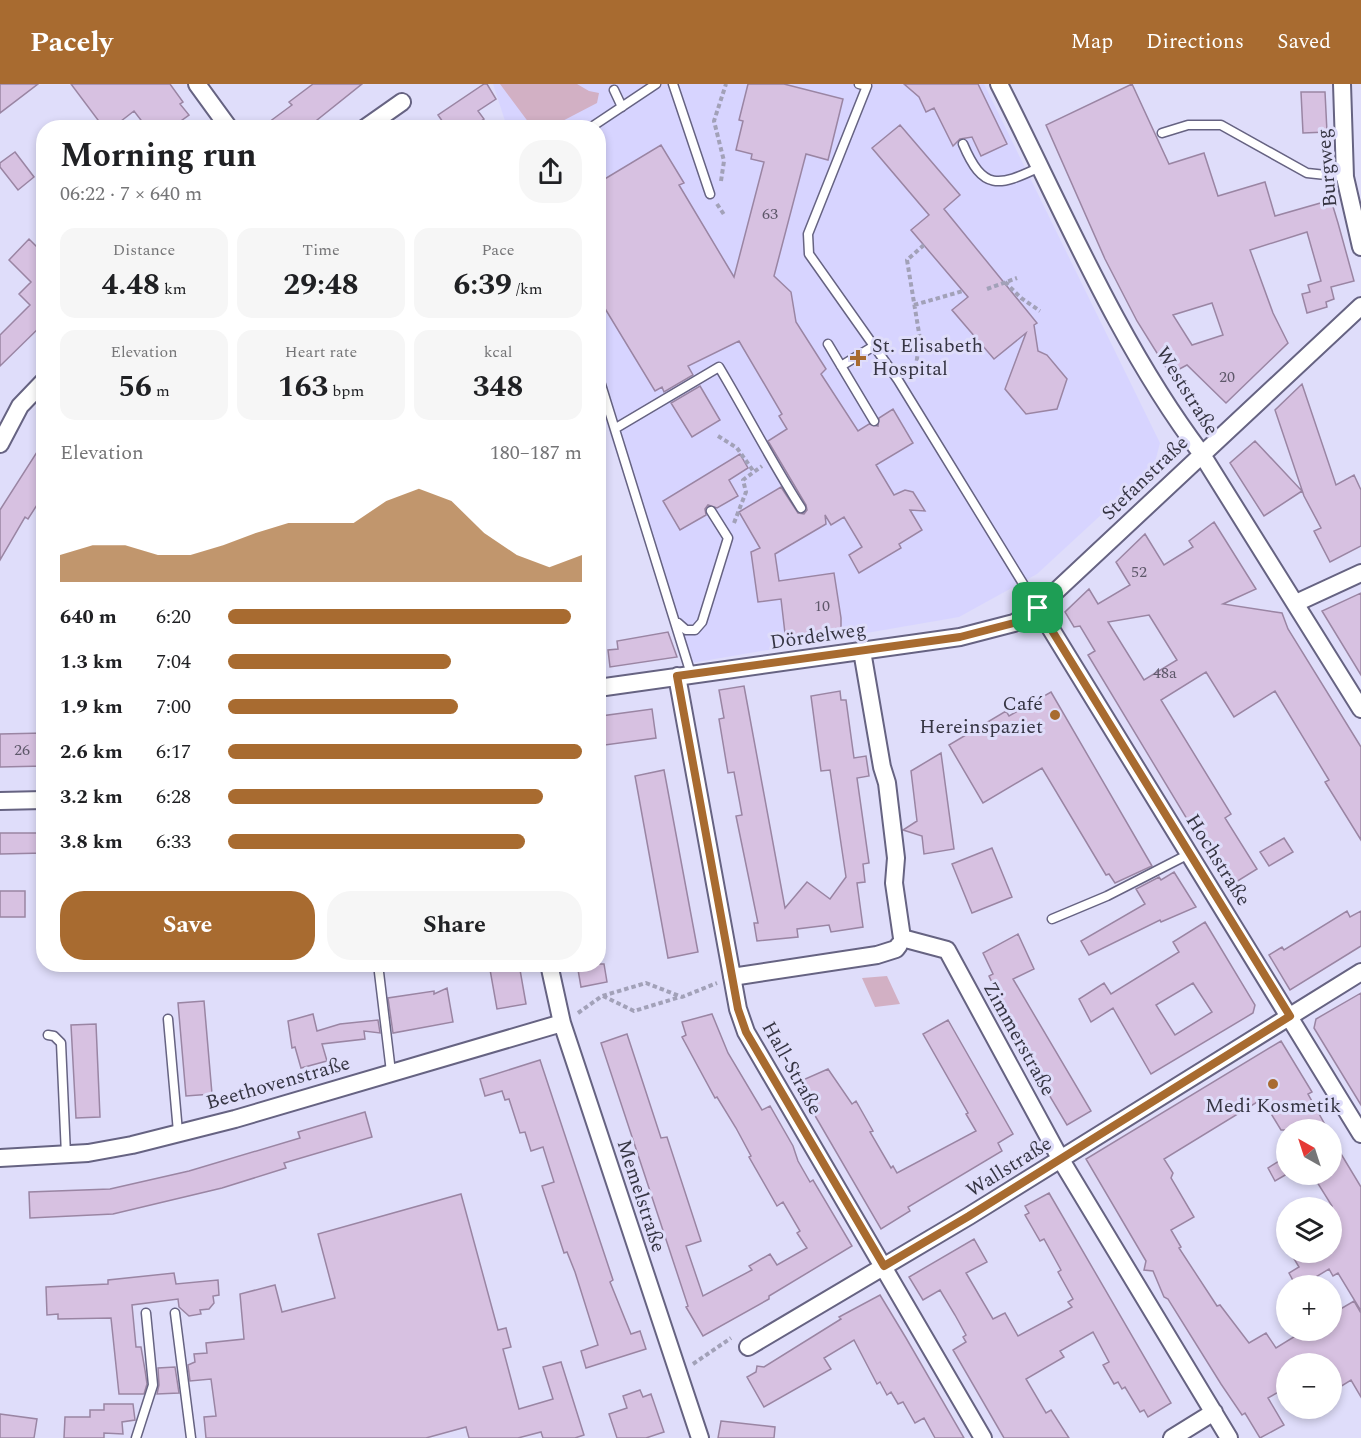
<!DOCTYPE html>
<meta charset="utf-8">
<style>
:root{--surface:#fff;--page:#f6f6f6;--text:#202124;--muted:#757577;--accent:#a86b30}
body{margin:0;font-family:Spectral,serif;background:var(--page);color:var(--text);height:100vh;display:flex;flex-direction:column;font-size:22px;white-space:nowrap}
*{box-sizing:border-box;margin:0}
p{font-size:20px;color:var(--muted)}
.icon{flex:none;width:33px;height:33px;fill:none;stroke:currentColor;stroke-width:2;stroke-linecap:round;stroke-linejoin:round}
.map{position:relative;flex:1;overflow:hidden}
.panel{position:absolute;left:36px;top:36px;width:570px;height:852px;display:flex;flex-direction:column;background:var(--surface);border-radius:24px;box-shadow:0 3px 9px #0003}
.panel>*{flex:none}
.needle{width:39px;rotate:321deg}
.controls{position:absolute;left:1276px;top:1035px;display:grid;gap:12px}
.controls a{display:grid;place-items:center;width:66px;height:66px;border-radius:50%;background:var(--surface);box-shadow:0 3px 9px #0003;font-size:30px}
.pin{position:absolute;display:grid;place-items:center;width:51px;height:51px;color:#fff;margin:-26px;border-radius:12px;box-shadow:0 3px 9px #0006}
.round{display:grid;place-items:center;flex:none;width:63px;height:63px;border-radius:24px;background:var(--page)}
.overview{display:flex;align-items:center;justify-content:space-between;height:102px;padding:0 24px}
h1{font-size:33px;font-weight:700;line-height:45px}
.stats{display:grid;grid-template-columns:repeat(3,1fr);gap:9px;height:102px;padding:6px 24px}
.stats div{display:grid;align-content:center;border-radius:15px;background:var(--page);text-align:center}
.stats b{font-size:30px;font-weight:700}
.stats small{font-size:16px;font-weight:400}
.stats p{font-size:16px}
.chart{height:168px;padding:12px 24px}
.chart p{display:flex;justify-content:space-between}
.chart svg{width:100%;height:108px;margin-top:6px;fill:var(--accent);opacity:.7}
.cta{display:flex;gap:12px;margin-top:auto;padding:12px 24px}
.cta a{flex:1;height:69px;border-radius:24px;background:var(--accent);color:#fff;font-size:24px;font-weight:700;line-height:69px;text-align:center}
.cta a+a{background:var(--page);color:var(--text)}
ul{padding:0 24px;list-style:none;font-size:20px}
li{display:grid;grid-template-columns:96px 72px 1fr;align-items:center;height:45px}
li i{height:15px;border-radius:8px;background:var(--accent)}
header{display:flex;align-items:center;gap:36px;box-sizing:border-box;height:84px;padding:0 30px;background:var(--accent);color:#fff}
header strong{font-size:28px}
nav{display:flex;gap:33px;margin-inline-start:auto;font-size:21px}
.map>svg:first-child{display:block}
.built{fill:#d7d4ff}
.green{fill:#d2b0c4}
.building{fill:#d7c1e1;stroke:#9a85a3;stroke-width:1.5;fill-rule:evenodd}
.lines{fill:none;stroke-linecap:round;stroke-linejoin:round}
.lane-casing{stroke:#666382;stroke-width:11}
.street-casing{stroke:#666382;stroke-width:20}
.path{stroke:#a2a1b8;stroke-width:4;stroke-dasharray:4.5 3;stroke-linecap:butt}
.lane{stroke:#fff;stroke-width:8}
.street{stroke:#fff;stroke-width:16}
.route-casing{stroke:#fff;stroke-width:12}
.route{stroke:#a86b30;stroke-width:8}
.poi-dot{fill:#a86b30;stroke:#dfddfa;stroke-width:2}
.labels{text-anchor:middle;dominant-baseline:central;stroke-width:6;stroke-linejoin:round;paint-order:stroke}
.number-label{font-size:16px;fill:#5e586a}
.street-label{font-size:20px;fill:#363543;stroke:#dfddfa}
.poi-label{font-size:20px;fill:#363543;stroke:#dfddfa;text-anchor:start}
</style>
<header>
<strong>Pacely</strong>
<nav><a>Map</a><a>Directions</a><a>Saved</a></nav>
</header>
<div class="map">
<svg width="1361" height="1354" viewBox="0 0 1361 1354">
<rect width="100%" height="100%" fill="#dfddfa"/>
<path class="built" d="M493 0H984L1160 359 1154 382 1037 490 959 533 686 580 599 317 598 44 507 43Z"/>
<path class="green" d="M500 0H577L589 7 599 9 597 19 551 43H532Z
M887 892 900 920 875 923 862 894Z"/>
<path class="building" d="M0 0H38L0 29Z
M71 0H170L183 18 180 20 189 31 171 44H147L134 27 112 44H104Z
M313 0H362L307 44H261L292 21 289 18Z
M484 0H487L496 15 478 27 484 35 471 44H447L438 31Z
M748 0H784L843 15 828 76 806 70 774 192 791 208 796 238 826 285 821 290 858 347 869 340 878 342 879 334 893 325 913 359 876 381 894 411 905 406 913 408 925 427 910 426 922 446 899 460 901 464 859 489 849 471 862 463 844 433 831 441 825 431 826 440 775 470 779 497 834 489 841 534V550L786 558 781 515 758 518 751 468 760 464 739 428 781 403 798 429 804 430 807 426 806 421 768 357 787 345 779 332 782 330 739 257 688 282 693 291 664 308 662 303 655 307 598 213V99L661 61 684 99 679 101 734 193 764 78 751 75 752 70 736 66 743 37 739 36Z
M904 0H978L1007 60 981 72 972 53 960 55 953 62 934 24 926 28 919 13Z
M1132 0 1169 80 1204 69 1218 112 1265 98 1275 132 1331 116 1338 139 1354 197 1331 203 1334 215 1326 218 1327 223 1307 229 1302 210 1310 208 1308 201 1321 197 1307 148 1250 166 1273 229 1288 259 1226 319 1187 281 1170 290 1137 237 1105 175 1046 41ZM1212 219 1223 251 1192 261 1173 231Z
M1301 8H1325L1327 48 1303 49Z
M900 41 960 111 944 125 1037 239 1034 241 1038 267 1047 271 1067 295 1057 325 1026 330 1005 305 1026 249 994 275 952 226 968 213 911 146 929 131 872 64Z
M15 68 34 93 18 106 0 83V79Z
M29 155 44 170V239L0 282V251L30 221 19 210 31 198 9 176Z
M1302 300 1336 401 1354 391 1361 406V462L1330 478 1314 447 1321 444 1304 412 1275 326Z
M700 302 720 336 692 353 671 319Z
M44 357V410L28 435 25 433 0 476V426Z
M1255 357 1302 407 1264 432 1230 379Z
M740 370 748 384 729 396 738 412 717 424 708 421 705 425 706 431 680 446 663 417Z
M1214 438 1256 505 1223 520 1282 529 1288 545 1361 663V756L1325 698 1329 696 1275 607 1234 633 1206 588 1161 616 1231 730 1225 734 1257 785 1228 803 1088 571 1095 567 1080 542 1074 543 1065 528 1089 505 1098 520 1130 501 1116 478 1145 450 1164 481 1193 463 1189 457ZM1149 531 1177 576 1144 596 1108 538Z
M1361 509V591L1322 527Z
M668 548 677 573 610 583 608 566 618 565 617 557Z
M744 602 785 824 807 798 830 815 846 793 830 686 821 687 811 612 840 607 841 616H846L854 674 866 672 869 692 857 694 869 779 863 780 865 798 857 799 863 843 831 848 829 841 797 845 798 853 757 857 754 839H758L736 732 742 731 740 720 734 688 728 689 719 635 724 634 719 606Z
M1051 608 1152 782 1115 799 1109 790 1106 791 1042 684 983 719 949 661 1006 627 1009 632Z
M652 625 656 654 605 661 601 632Z
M44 649V682L0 683V650Z
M941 669 954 765 924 770 922 752 903 746 917 737 911 687Z
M664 686 698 868 668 874 635 692Z
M0 749H44V769L0 770Z
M1284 754 1293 768 1269 782 1260 768Z
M992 764 1012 813 972 829 952 780Z
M1174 788 1196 823 1161 838 1160 836 1089 871 1081 857 1145 820 1136 805 1159 793 1161 796Z
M0 807H25V833H0Z
M1347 827 1350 833 1361 827V862L1290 906 1269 871 1282 863 1284 866Z
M1205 838 1255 921 1253 929 1151 990 1113 924 1091 938 1079 915 1104 899 1111 910 1179 868 1173 858ZM1193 899 1212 928 1175 951 1156 921Z
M1018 850 1034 885 1013 895 1091 1027 1067 1041 999 927 1004 924 989 892 993 890 983 869Z
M489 880H519L526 920 497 925Z
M577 880H604L607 898 581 903Z
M447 904 453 938 393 949 388 914 434 907V910Z
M1361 909V1021L1314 944 1316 935Z
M204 917 212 1010 186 1012 178 919Z
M313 930 317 947 340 940 378 936 380 949 364 947 365 955 322 960 327 977 301 984 295 963 292 964 288 937Z
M712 930 728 969 762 1026 770 1022 793 1062 798 1077 810 1098 813 1096 852 1162 769 1212V1215L703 1252 686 1223 688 1222 601 959 627 950 661 1054 667 1053 701 1157 686 1162 703 1212 752 1186 749 1182 770 1170 777 1181 807 1164 797 1149 800 1147 783 1118 777 1122 749 1073 751 1072 736 1044 717 1013 715 1014 682 953 686 951 682 938Z
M948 936 1013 1050 998 1059 1002 1067 908 1123 910 1127 881 1145 796 999 828 985 852 1020 856 1017 873 1047 870 1048 891 1084 893 1082 897 1089 976 1047 966 1030 968 1029 923 950Z
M96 940 100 1033 76 1034 71 941Z
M1281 957 1312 1008 1308 1010 1328 1046H1281L1262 1015 1164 1075 1173 1089 1171 1094 1194 1133 1171 1146 1181 1163 1179 1164 1217 1222 1220 1221 1249 1259 1266 1249 1276 1264 1305 1246H1332V1230L1354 1217 1361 1229V1313L1351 1296 1332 1308V1280H1287V1303L1268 1314 1284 1341 1260 1354 1245 1329 1242 1331 1221 1300 1168 1215 1164 1213 1153 1187 1144 1186 1146 1177 1086 1075Z
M540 976 600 1157 613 1196 610 1198 631 1250 640 1247 646 1265 586 1284 581 1267 598 1261 575 1188 567 1168 564 1169 542 1102 554 1098 543 1063 531 1067 525 1048 520 1049 509 1015 505 1016 502 1007 485 1012 480 995Z
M365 1028 372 1053 284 1079 286 1084 222 1104 113 1130 30 1134 29 1108 110 1105 189 1087 300 1054 298 1048Z
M1332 1055 1361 1103V1227L1338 1189 1333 1192 1329 1185 1301 1202H1296L1289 1189 1299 1183 1290 1168H1332V1122L1312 1090H1332Z
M1287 1072V1090L1275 1097 1268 1084Z
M1049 1109 1171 1319 1148 1333 1144 1326 1140 1328 1125 1303 1122 1305 1118 1298 1114 1300 1103 1281 1109 1278 1093 1248 1060 1267 1064 1273 1026 1295 1046 1329 1051 1326 1069 1354H1004L953 1266 966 1258 963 1253 966 1251 955 1231 940 1206 923 1216 909 1193 974 1155 987 1178 966 1189 993 1235 1005 1229 1018 1252 1072 1223 1068 1218 1073 1215 1058 1188 1061 1186 1044 1155 1040 1157 1025 1131 1029 1129 1025 1122Z
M461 1110 498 1246 506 1244 511 1263 503 1265 519 1325 553 1315 543 1283 561 1278 584 1351 575 1354H543L541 1348 518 1354H469L466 1343 426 1354H206L204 1333 216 1332 211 1295 190 1297 188 1281 195 1278 194 1270 207 1269 206 1259 244 1255 240 1210 275 1201 282 1228 335 1214 318 1150Z
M174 1189 176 1200 218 1196 219 1211 213 1212 214 1219 209 1225 200 1226 201 1230 189 1232 179 1223 178 1215 132 1221 136 1263H141L145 1286 147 1300 144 1310H119L111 1234 58 1235V1230L47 1231 46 1203 108 1200V1196Z
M880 1211 906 1254 964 1354H935L924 1334 915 1339 903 1318 898 1320 891 1308 887 1311 880 1298 877 1300 854 1256 824 1274 831 1285 764 1323 747 1293 756 1288 757 1282 764 1283 841 1235 839 1233Z
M175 1283 179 1309 157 1310 159 1301 158 1284Z
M640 1306 643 1313 651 1310 664 1348 646 1354H617L609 1330 627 1324 623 1312Z
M104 1320H133L135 1336 122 1338 123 1350 104 1349V1354H64L65 1333H90V1326H104Z
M0 1330 37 1335 34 1354H0Z
M721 1337 775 1343 774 1354H718Z"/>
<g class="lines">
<defs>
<path id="lane" d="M673 0 710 110
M859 0 867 2 808 150 809 170 898 296 1038 524
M614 6 622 23
M590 44 656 0
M1162 49 1188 41H1221L1307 89 1345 93
M963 60C983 107 998 103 1040 83
M828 260 874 337
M841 282 874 262
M598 291 691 590
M616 344 719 283C747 330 771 377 801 424
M678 539 686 546H695L702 538 728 454 711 427
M1052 835 1107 812 1189 770
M378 880 391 988
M168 935 178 1048
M48 951 54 952 61 959 66 1071
M175 1229 191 1354
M136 1354 153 1301 146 1229"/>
<path id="street" d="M197 0 229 44
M999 0C1061 122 1119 261 1201 369L1361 625
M1342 0 1345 93 1361 163
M365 44 402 18
M0 360 20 322 44 297
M1296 519 1361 489
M1038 524 1361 1050
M862 567 882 683 887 699 896 774 894 799 902 854 947 866 1061 1076 1229 1354
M677 592 738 925 746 948 983 1354
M598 604 960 553 1014 539 1038 524 1361 222
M0 717 44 716
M549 880 562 939 700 1354
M732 893 877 871 896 865 899 861
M0 1074 88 1069 132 1061 235 1035 562 939
M748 1263 969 1132 1361 888
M1172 1354 1214 1328"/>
</defs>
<use href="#lane" class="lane-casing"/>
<use href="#street" class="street-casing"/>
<path class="path" d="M721 97 724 77 714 37 726 0
M717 120 725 132
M1005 198 1021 214 1040 227
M987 205 1017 194
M914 221 963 207
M908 288 916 281 920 255 907 176 924 161
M718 352 737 364 754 388
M734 439 746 408 743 396 762 382
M603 912 634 927 680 913
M578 929 602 912 646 899 682 913 717 899
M693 1280 731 1254"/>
<use href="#lane" class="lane"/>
<use href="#street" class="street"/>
</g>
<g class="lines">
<defs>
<path id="route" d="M1038 524 1290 932 969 1132 884 1182 746 948 738 925 677 592 960 553 1014 539Z"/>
</defs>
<use href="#route" class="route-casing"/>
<use href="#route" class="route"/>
</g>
<g class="poi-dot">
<path d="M855 265h6v6h6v6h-6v6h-6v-6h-6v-6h6z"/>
<circle cx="1055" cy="631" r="6"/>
<circle cx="1273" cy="1000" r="6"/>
</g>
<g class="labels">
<g class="number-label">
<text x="770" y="130">63</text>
<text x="1227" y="293">20</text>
<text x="1139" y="488">52</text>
<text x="822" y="522">10</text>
<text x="1165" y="589">48a</text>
<text x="22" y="666">26</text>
</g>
<g class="street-label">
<text transform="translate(1327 84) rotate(-95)">Burgweg</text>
<text transform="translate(1187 307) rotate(58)">Weststraße</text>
<text transform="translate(1145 394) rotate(-44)">Stefanstraße</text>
<text transform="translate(818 552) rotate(-8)">Dördelweg</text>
<text transform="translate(1218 776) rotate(58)">Hochstraße</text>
<text transform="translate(1019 955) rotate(61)">Zimmerstraße</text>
<text transform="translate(792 984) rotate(61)">Hall-Straße</text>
<text transform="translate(278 999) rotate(-16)">Beethovenstraße</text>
<text transform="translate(1009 1083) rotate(-32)">Wallstraße</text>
<text transform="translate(641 1112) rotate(72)">Memelstraße</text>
</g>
<g class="poi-label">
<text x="872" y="262">St. Elisabeth<tspan x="872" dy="23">Hospital</tspan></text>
<text x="1043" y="620" text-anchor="end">Café<tspan x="1043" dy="23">Hereinspaziet</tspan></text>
<text x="1273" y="1022" text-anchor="middle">Medi Kosmetik</text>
</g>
</g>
</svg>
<div class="controls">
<a><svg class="needle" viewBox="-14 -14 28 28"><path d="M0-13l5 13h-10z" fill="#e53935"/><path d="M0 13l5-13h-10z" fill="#757577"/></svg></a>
<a><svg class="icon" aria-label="layers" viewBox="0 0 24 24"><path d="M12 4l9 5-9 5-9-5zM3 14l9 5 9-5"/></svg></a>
<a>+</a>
<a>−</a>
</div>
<div class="pin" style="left:1038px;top:524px;background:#1e9e55"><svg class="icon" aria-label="arrive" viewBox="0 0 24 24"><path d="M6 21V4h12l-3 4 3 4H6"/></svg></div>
<section class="panel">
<div class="overview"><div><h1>Morning run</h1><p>06:22 · 7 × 640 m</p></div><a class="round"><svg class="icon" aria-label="share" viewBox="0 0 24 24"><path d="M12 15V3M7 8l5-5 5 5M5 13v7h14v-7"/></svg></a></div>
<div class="stats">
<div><p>Distance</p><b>4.48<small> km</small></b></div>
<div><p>Time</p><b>29:48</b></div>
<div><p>Pace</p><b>6:39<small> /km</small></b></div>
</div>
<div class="stats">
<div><p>Elevation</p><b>56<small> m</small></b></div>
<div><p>Heart rate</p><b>163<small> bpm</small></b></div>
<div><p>kcal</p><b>348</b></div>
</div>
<div class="chart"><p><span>Elevation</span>180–187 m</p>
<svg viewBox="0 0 160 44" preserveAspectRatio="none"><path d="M0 44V33L10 29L20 29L30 33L40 33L50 29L60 24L70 20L80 20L90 20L100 11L110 6L120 11L130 24L140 33L150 38L160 33V44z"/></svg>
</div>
<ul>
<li><b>640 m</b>6:20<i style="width:97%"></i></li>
<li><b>1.3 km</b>7:04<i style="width:63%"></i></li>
<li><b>1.9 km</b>7:00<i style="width:65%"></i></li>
<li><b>2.6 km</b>6:17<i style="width:100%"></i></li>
<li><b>3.2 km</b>6:28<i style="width:89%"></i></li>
<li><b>3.8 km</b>6:33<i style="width:84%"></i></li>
</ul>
<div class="cta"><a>Save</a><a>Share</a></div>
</section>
</div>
